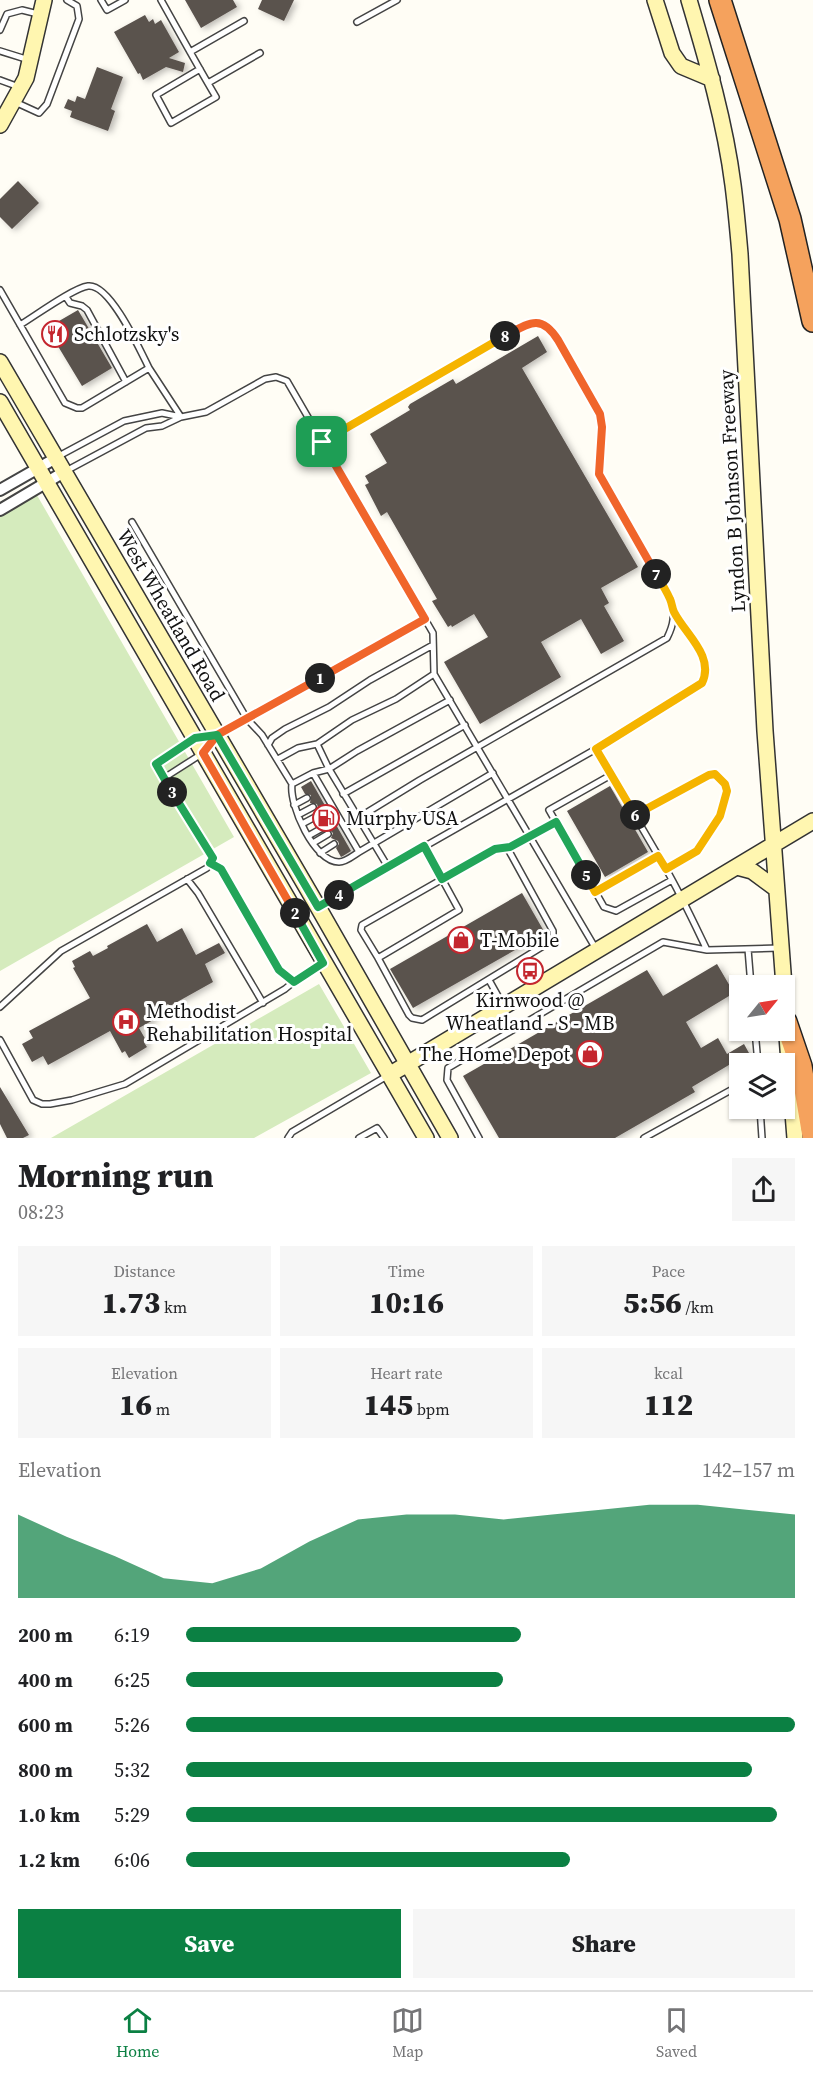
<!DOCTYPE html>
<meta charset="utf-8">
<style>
:root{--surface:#fff;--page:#f6f6f6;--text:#202124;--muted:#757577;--line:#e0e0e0;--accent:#0b8043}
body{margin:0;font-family:"Source Serif 4",serif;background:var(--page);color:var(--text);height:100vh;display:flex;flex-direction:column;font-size:22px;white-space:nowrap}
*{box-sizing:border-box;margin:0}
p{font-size:20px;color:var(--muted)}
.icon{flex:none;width:33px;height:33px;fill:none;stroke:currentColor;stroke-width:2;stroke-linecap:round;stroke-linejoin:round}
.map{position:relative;height:1138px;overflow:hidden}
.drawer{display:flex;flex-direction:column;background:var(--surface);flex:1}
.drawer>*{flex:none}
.needle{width:39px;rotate:60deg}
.tools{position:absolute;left:729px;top:975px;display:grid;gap:12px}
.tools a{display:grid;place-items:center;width:66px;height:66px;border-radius:0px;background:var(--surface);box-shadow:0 2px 4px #0004;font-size:30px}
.pin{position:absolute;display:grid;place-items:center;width:51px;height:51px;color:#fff;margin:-26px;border-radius:12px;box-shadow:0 3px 9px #0006}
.km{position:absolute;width:30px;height:30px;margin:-15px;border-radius:50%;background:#222;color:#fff;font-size:16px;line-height:30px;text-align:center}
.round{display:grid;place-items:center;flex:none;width:63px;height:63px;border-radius:0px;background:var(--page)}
.head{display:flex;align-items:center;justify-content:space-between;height:102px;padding:0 18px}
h1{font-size:33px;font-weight:800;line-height:45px}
.figures{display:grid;grid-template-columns:repeat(3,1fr);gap:9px;height:102px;padding:6px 18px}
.figures div{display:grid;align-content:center;border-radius:0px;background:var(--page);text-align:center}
.figures b{font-size:30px;font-weight:800}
.figures small{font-size:16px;font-weight:400}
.figures p{font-size:16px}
.chart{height:168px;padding:12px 18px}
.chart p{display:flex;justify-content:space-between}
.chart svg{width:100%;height:108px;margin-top:6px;fill:var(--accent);opacity:.7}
.cta{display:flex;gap:12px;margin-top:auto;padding:12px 18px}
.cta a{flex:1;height:69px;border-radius:0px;background:var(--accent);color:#fff;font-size:24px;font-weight:800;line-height:69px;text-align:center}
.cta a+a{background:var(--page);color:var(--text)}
ul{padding:0 18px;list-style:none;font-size:20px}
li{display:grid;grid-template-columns:96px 72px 1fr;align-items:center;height:45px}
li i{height:15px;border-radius:8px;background:var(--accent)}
.menu{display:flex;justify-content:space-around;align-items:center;height:84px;border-top:2px solid var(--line);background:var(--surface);font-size:16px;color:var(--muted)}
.menu a{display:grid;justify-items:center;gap:3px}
.menu .selected{color:var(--accent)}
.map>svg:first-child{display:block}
.green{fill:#d5ebbd}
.building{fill:#5a524d;filter:url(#shadow)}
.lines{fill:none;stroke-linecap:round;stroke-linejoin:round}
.lane-casing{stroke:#444;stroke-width:8}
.street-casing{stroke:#444;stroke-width:14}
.secondary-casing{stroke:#333;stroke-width:18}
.highway-casing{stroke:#222;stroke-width:24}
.lane{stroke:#fff;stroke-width:5}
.street{stroke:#fff;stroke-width:10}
.secondary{stroke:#fff6b0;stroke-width:15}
.highway{stroke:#f5a25d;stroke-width:21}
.split-1-casing{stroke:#fff;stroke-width:12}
.split-2-casing{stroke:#fff;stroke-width:12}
.split-3-casing{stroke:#fff;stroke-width:12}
.split-4-casing{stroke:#fff;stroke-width:12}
.split-5-casing{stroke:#fff;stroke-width:12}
.split-6-casing{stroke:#fff;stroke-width:12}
.split-7-casing{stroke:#fff;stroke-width:12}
.split-8-casing{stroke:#fff;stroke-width:12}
.split-9-casing{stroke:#fff;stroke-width:12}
.split-1{stroke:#f0652b;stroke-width:8}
.split-2{stroke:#f0652b;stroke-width:8}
.split-3{stroke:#22a559;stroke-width:8}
.split-4{stroke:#22a559;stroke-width:8}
.split-5{stroke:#22a559;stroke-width:8}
.split-6{stroke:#f5b400;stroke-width:8}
.split-7{stroke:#f5b400;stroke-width:8}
.split-8{stroke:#f0652b;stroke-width:8}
.split-9{stroke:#f5b400;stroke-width:8}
.labels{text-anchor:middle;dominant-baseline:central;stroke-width:6;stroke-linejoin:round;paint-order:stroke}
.poi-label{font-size:20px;fill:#111;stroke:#fff;text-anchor:start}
.street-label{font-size:20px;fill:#111;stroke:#fff}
</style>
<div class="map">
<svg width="813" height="1138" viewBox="0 0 813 1138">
<defs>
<filter id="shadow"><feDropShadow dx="3.5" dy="2" stdDeviation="3" flood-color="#0004"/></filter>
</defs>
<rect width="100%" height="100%" fill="#fffdf5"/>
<path class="green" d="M34 490 234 837 0 971V509Z
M319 984 371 1073 254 1138H51Z"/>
<path class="building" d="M185 0H233L237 7 201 28Z
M262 0H294L284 21 258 9Z
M145 15 149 22 153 19 155 24 161 20 179 52 169 58 185 63 183 72 166 67 143 80 140 73 138 74 114 32Z
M97 67 123 77 111 109 115 111 108 131 70 117 72 111 64 108 68 99 75 102 77 96 85 99Z
M18 181 39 203 12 229 0 217V199Z
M78 310 112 368 82 386 47 328Z
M538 336 547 352 522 368 638 567 601 588 609 603 604 606 624 641 601 654 581 619 541 642 561 677 480 724 444 662 488 637 474 614 452 627 451 625 448 627 432 601 437 599 387 512 381 516 365 485 369 483 365 476 387 463 370 434 410 410 408 407 410 404 453 379 456 384Z
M311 781 351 851 343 856 341 857 336 848 339 844 338 841 331 838 333 833 328 829V824L321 823V813L315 811 318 808 317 804 310 803 311 795 305 794 301 787Z
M610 786 648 852 605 877 567 811Z
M522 893 545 933 413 1008 390 969Z
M147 924 157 942 182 928 196 955 219 943 225 953 205 964 213 982 170 1006 168 1004 151 1013 155 1019 139 1028 147 1042 145 1044 147 1047 129 1058 125 1051 122 1053 110 1031 48 1065 43 1056 32 1062 22 1044 33 1038 29 1031 90 998 73 968 75 967 72 961 90 951 93 956 108 948 107 946Z
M717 964 734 993 686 1022 701 1048 718 1038 727 1054 744 1044 749 1053 692 1087 695 1092 615 1138H499L463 1076 647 970 663 996Z
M0 1087 29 1135 23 1138H7L0 1124Z"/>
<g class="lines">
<defs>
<path id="lane" d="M101 0 107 10 125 0
M161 0C179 32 197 65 216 97L171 123 156 95 200 69
M357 22 397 0
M0 30 7 14 22 10 38 14
M0 51 29 60
M190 52 244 21
M0 80 19 87
M208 83 260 53
M15 102 39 113 47 104 79 19 77 6 67 0
M0 290 65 403 77 408H82L149 368 181 417
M66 297 70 303 82 306 87 310 126 382
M20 325C35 316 73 288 88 286 110 283 140 350 149 368
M322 442 493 342 531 322 542 323 551 329 558 340 600 414 602 427 599 474 671 600C675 615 674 624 667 638L420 780 358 818
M57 457 124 421 162 413 181 417
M64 472 146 428 162 426 181 417 206 412 265 379 276 377 287 381 433 633 434 674 596 949
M132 522 247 719 262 735 292 784 313 773 329 769 388 867
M317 744 329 769 357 751 450 700
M268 745 272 738 285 729 329 707 370 680 433 645
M596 749 702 683C714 659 688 631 675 613
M278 759 298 748 317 744 352 720 396 699 434 674
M313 773 359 852 493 773
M164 778 203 753 217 735 425 619
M292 784C289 805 314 862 339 862 346 862 354 855 359 852
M343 794 465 725
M294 805 307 798
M298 815 313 807
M635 816 709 775 715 774 725 784 727 791 720 817 697 851 666 869
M302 824 317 816
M308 836 324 827
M313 843 328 834
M424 846 459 910 378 958 409 1015 412 1018 422 1020 553 940V931L509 851 510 847
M320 853 334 844
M210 863 221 869 279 970 294 982
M187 879 198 893 263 1003
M672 880 616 911 604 907 549 810 611 775 666 869C681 895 694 923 707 950L779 948
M595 892 658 856
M320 906 596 749 611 775
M748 949 751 986
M378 958 361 930 362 925 495 849 510 847 556 822
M489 980 503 1005
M0 1007 61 951 207 868 213 858 170 790 156 764 195 738 216 736
M755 1030 758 1064
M0 1040 33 1100 42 1104H50L72 1100 125 1084 285 989 297 979 322 964
M760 1108 762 1138
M288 1138 292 1132 387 1076
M359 1138 377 1128 384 1138
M479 1138 447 1080 448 1068 663 942 707 950
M644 1138 740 1085"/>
<path id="street" d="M0 490 56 458
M0 510 64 472"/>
<path id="secondary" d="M655 0 672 53 681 66 712 79
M689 0C707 61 725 122 733 185 736 208 738 231 740 254L765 731 784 986
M0 125 26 78 44 0
M0 362 318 907 450 1138
M0 402 426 1138
M737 867 752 871 775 888
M784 998 795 1138
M389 1075 813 821"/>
<path id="highway" d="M720 0 790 219 813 321
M786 1022 801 1066 813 1136"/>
</defs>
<use href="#lane" class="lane-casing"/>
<use href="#street" class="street-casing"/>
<use href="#secondary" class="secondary-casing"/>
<use href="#highway" class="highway-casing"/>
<use href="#lane" class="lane"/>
<use href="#street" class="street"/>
<use href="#secondary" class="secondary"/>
<use href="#highway" class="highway"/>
</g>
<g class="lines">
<defs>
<path id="split-1" d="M320 678 425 619 322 442"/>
<path id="split-2" d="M295 913 203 753 217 735 320 678"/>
<path id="split-3" d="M172 792 213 858 210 863 221 869 279 970 294 982 323 963 295 913"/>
<path id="split-4" d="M172 792 156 764 195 738 217 735 318 907 339 895"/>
<path id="split-5" d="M339 895 424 846 442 879 495 849 510 847 556 822 586 875"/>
<path id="split-6" d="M586 875 595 892 658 856 666 869 697 851 720 816 727 791 725 784 715 774 709 775 635 815"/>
<path id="split-7" d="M635 815 596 749 702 683C715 656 685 634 674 612 672 608 672 603 670 599 666 590 661 582 656 574"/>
<path id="split-8" d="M505 336C529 323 541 313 558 340L600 414 602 427 599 474 656 574"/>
<path id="split-9" d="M322 442 505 336"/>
</defs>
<use href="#split-1" class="split-1-casing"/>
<use href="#split-2" class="split-2-casing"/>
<use href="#split-3" class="split-3-casing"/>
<use href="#split-4" class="split-4-casing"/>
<use href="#split-5" class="split-5-casing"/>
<use href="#split-6" class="split-6-casing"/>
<use href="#split-7" class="split-7-casing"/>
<use href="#split-8" class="split-8-casing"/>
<use href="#split-9" class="split-9-casing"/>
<use href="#split-1" class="split-1"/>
<use href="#split-2" class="split-2"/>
<use href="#split-3" class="split-3"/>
<use href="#split-4" class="split-4"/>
<use href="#split-5" class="split-5"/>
<use href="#split-6" class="split-6"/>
<use href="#split-7" class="split-7"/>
<use href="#split-8" class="split-8"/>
<use href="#split-9" class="split-9"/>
</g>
<defs>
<symbol id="restaurant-ring" viewBox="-11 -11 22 22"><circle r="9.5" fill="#fff" stroke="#c4262e" stroke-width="1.5"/><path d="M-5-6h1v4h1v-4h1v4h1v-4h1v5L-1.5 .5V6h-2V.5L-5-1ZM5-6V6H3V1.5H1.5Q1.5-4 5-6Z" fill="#c4262e"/></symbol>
<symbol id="fuel-ring" viewBox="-11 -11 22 22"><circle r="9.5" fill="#fff" stroke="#c4262e" stroke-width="1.5"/><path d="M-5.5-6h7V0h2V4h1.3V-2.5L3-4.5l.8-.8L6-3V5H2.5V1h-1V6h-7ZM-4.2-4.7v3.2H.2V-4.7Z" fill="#c4262e"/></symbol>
<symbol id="shop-ring" viewBox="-11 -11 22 22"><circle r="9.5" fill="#fff" stroke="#c4262e" stroke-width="1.5"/><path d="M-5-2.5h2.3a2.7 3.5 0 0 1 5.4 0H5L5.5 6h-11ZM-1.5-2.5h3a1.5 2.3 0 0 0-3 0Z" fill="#c4262e"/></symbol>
<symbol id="bus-ring" viewBox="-11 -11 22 22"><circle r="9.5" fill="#fff" stroke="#c4262e" stroke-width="1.5"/><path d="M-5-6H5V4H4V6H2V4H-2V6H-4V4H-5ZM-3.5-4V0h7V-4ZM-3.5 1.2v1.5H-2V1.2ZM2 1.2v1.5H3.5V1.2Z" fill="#c4262e"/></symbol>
<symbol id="hospital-ring" viewBox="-11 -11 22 22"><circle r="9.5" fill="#fff" stroke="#c4262e" stroke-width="1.5"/><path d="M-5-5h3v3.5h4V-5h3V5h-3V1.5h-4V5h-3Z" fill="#c4262e"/></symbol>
</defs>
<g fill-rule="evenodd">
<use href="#restaurant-ring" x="40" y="319" width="30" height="30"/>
<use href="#fuel-ring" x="311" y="803" width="30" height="30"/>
<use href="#shop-ring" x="446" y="925" width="30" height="30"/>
<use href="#bus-ring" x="515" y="956" width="30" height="30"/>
<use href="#hospital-ring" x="111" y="1007" width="30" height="30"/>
<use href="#shop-ring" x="575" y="1039" width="30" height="30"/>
</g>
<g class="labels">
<g class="poi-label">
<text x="74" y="334">Schlotzsky's</text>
<text x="346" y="818">Murphy USA</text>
<text x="480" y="940">T-Mobile</text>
<text x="530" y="1000" text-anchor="middle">Kirnwood @<tspan x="530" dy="23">Wheatland - S - MB</tspan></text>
<text x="146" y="1011">Methodist<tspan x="146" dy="23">Rehabilitation Hospital</tspan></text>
<text x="570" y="1054" text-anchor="end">The Home Depot</text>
</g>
<g class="street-label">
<text transform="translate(732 491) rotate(-93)">Lyndon B Johnson Freeway</text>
<text transform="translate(171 615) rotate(60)">West Wheatland Road</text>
</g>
</g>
</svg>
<div class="tools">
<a><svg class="needle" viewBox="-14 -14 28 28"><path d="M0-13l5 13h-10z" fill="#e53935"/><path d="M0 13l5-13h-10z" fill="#757577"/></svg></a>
<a><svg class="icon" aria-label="layers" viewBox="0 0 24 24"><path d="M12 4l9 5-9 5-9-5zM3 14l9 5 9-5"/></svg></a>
</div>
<div class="pin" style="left:322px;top:442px;background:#1e9e55"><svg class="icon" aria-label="arrive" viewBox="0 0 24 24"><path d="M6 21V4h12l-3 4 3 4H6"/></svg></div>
<b class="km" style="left:320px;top:678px">1</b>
<b class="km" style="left:295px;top:913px">2</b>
<b class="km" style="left:172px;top:792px">3</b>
<b class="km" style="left:339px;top:895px">4</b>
<b class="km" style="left:586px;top:875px">5</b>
<b class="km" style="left:635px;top:815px">6</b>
<b class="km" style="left:656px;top:574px">7</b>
<b class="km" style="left:505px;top:336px">8</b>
</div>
<section class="drawer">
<div class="head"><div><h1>Morning run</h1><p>08:23</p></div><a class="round"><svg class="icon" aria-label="share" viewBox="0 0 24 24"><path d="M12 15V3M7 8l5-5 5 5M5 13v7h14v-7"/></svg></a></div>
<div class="figures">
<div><p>Distance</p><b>1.73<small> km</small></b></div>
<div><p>Time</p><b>10:16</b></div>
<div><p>Pace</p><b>5:56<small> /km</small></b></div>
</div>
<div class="figures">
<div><p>Elevation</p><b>16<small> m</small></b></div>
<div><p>Heart rate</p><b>145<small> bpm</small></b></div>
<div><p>kcal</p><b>112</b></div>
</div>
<div class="chart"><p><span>Elevation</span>142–157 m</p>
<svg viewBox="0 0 160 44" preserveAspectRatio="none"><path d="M0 44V10L10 19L20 27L30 36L40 38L50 32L60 21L70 12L80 10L90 10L100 12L110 10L120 8L130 6L140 6L150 8L160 10V44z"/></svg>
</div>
<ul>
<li><b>200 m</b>6:19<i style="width:55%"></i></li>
<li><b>400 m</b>6:25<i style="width:52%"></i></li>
<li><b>600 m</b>5:26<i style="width:100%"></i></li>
<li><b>800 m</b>5:32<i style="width:93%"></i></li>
<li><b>1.0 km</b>5:29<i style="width:97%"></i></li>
<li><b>1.2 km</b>6:06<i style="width:63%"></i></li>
</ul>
<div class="cta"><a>Save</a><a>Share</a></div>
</section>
<nav class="menu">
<a class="selected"><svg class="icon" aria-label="home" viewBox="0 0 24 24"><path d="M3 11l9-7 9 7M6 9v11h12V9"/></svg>Home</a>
<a><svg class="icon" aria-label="map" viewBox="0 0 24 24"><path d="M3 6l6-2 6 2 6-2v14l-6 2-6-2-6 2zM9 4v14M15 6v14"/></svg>Map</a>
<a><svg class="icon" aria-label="saved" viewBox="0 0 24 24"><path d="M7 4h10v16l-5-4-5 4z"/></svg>Saved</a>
</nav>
